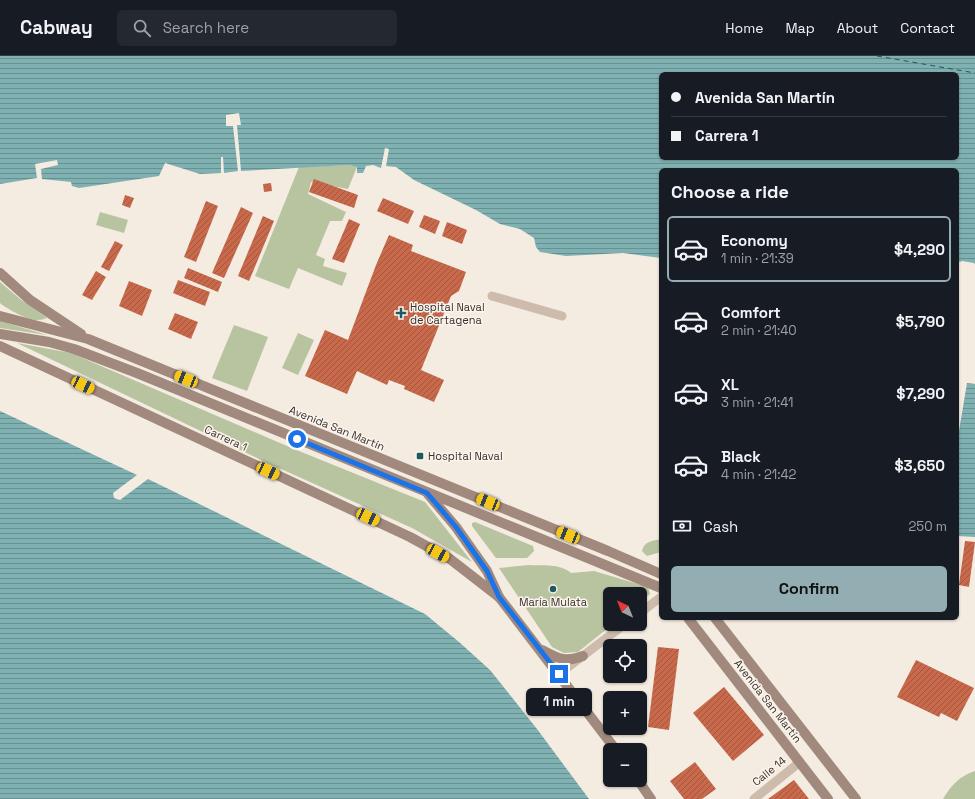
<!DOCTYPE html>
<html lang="en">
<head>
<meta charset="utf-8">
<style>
	:root { --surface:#171b24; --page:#242831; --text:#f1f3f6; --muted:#9ea1a6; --line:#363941; --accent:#92aeb2 }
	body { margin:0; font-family:"Space Grotesk",sans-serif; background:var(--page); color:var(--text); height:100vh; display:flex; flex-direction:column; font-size:15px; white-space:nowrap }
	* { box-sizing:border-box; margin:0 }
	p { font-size:13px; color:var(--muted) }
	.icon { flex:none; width:22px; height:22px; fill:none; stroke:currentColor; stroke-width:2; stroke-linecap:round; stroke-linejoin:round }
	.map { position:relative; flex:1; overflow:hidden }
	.sheet { position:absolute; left:659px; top:112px; width:300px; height:452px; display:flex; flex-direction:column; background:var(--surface); border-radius:6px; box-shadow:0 1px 3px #0004 }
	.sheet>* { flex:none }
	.banner { position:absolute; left:659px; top:16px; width:300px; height:88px; border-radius:6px; box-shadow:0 1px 3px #0004; display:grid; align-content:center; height:88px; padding:0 12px; background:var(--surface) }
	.needle { width:26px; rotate:317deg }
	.fabs { position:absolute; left:603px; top:531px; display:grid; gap:8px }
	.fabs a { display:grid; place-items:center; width:44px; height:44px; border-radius:6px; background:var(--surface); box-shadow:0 1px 3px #0004; font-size:20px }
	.end { position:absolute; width:18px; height:18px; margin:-9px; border:5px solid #1a73e8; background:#fff; box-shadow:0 0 0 2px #fff }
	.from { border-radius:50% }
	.bubble { position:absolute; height:28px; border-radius:6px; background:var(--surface); box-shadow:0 1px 3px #0004; font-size:13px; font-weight:700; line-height:28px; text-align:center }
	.car { position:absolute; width:12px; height:24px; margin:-12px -6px; border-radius:5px; box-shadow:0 0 3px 1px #0007; background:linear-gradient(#f5c518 24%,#345 0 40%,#f5c518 0 76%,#345 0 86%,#f5c518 0) }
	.banner b { display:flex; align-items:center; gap:14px; height:38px; font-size:15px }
	.banner b+b { border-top:1px solid var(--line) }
	.banner i { width:10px; height:10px; background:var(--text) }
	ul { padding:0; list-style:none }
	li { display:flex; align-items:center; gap:12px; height:66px; margin:0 8px 6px; padding:0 4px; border:2px solid transparent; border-radius:6px }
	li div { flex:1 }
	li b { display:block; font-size:15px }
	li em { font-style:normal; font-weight:700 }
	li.current { border-color:var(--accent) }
	li>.icon { width:36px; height:36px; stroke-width:1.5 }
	h2 { padding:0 12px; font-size:18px; line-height:48px }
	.pay { display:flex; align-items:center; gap:10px; height:44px; padding:0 12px; font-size:15px }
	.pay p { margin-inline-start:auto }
	.button { display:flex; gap:8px; margin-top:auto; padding:8px 12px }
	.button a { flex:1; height:46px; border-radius:6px; background:var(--accent); color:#111; font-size:16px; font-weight:700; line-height:46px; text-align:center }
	header { display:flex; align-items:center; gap:24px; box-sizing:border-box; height:56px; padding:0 20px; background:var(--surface); border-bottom:1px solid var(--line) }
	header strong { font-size:19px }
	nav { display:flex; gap:22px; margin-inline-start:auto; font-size:14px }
	.search { width:280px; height:36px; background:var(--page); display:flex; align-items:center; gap:10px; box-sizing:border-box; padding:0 14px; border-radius:6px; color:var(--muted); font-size:15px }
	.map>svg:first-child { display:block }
	.green { fill:#b8c4a0 }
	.water { fill:url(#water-rules); fill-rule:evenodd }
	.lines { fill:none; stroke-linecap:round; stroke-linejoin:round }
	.ferry { stroke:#1f5a5e; stroke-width:1; stroke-dasharray:5 4; stroke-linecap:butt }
	.building { fill:url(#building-hatch) }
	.street { stroke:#cdbbac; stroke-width:9 }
	.secondary { stroke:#a18a7d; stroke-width:10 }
	.route { stroke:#1a73e8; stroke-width:5 }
	.poi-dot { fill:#1f5a5e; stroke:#fbf5ee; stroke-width:1.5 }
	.labels { text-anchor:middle; stroke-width:3; stroke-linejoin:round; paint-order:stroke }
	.poi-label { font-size:11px; fill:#3b302b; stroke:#fbf5ee; text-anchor:start }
	.street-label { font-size:11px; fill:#3b302b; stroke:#fbf5ee }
</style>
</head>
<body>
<header>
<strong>Cabway</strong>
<div class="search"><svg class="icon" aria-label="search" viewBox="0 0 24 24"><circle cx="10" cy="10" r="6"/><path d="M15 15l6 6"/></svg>Search here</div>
<nav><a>Home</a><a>Map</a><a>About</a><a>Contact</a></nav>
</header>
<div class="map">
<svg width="975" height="743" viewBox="0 0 975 743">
	<defs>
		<pattern id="water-rules" width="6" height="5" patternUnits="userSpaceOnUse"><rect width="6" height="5" fill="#7fb0b2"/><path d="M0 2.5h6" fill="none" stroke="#699091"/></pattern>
		<pattern id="building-hatch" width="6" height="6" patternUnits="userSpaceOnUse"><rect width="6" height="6" fill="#c8694b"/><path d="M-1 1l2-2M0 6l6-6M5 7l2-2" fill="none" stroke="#a4573f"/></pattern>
	</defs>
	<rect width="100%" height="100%" fill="#f4ebe1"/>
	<!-- green -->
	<g class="green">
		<polygon points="349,109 357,111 348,133 311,126 308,138 346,156 342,165 330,165 316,199 325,203 323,210 347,217 342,230 298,212 289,233 255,220 299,111"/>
		<polygon points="100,156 128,164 124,177 96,169"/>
		<path d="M0 226 20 243 47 262C44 263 41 264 38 264 29 265 7 253 0 247Z"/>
		<polygon points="0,265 47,279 0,272"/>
		<polygon points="234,269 268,281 247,335 212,322"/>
		<polygon points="298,277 314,284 298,319 282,312"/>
		<polygon points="17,287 71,297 294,393 425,446 472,506 412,472 259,403"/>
		<polygon points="475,466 533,490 534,495 527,502 496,502 472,470 472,467"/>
		<path d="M661 483V496L647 500 642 495C644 485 653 485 661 483Z"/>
		<path d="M529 509C544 510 559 507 571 517L594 515 648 531 650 538 640 546V538H610V568H613L578 596 564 597 552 591 499 512Z"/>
		<path d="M975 715V743H943C951 729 960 720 975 715Z"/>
	</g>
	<!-- water -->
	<g class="water">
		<path d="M0 0H975V208L974 207 962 205 957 207V114H661V202L623 197 566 200 540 196 536 191 534 182 520 173 500 168 476 154 414 124 396 111 386 110 389 93 385 92 381 112 373 109 366 110 363 117H357V111L349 109 241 115 237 69H241L239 57 226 59V70H233L238 115 224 117 223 101H221V117L200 118 165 107 159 120 79 132 72 130 71 126 42 123 41 113 58 109 57 104 35 108 37 122 0 128ZM661 18H957V102H661Z"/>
		<polygon points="967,327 975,328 975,481 957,480 957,387"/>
		<polygon points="0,355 137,419 113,437 114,442 120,444 148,423 425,558 459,586 490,614 537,673 589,743 0,743"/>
	</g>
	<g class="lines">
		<!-- ferry -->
		<polyline class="ferry" points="877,0 975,17"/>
	</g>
	<!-- building -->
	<g class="building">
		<polygon points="314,123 358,139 354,152 309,136"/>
		<polygon points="271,127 272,135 264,136 263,128"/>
		<polygon points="125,139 134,142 130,152 122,149"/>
		<polygon points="383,142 414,155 408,168 377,155"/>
		<polygon points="206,145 218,150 196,206 184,201"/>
		<polygon points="241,151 253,157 224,222 212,217"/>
		<polygon points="424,159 440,165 435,178 419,171"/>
		<polygon points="263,160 274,165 249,225 238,220"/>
		<polygon points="349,163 360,168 344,207 332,203"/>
		<polygon points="447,166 467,174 462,188 442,180"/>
		<polygon points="389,179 413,189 411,195 466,216 459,235 451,240 421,314 444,324 434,346 404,333 405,330 389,324 387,329 357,315 347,338 305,320 325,274 348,284 376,209"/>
		<polygon points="115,185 123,189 109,215 101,211"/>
		<polygon points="188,212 222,226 218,236 184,222"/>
		<polygon points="96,215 106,221 92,244 82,239"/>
		<polygon points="178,224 210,236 205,250 173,237"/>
		<polygon points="129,225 152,234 142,260 119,250"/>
		<polygon points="175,257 198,266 191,283 168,273"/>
		<polygon points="965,485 975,486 969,531 959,529"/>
		<polygon points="658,591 679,593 669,674 648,671"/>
		<polygon points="916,604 974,632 957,665 941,657 939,661 897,641"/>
		<polygon points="724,631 764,679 733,705 693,657"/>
		<polygon points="695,706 716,733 702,743 684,743 670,725"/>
		<polygon points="794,724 809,743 768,743"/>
	</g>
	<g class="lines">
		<!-- street -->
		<g class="street">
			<polyline points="492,240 562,260"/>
			<polyline points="640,557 661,541"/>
			<polyline points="559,618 625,568"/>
			<polyline points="754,743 795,710 799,705"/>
		</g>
		<!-- secondary -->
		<g class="secondary">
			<polyline points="0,217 30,244 81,278"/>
			<polyline points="0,260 88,283 608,495 661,518"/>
			<polyline points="0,278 49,286 74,293 137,317 661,532"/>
			<polyline points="0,290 410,481 450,503 499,541"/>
			<polyline points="428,438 456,471 487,515 499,541 616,694"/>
			<polyline points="688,562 828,743"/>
			<polyline points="715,562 856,743"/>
			<path d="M542 594C558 602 564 607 583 600"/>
			<polyline points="638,724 651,743"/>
		</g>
	</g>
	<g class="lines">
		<!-- route -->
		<polyline class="route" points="297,383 427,437 456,471 487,515 499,541 559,618"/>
	</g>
	<!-- markers -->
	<g class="poi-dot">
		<path d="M399 251h4v4h4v4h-4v4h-4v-4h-4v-4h4z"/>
		<rect x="416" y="396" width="8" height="8" rx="2"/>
		<circle cx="553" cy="533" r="4"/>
	</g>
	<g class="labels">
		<!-- poi labels -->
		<g class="poi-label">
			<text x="410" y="255">Hospital Naval<tspan x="410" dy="13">de Cartagena</tspan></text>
			<text x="428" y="404">Hospital Naval</text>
			<text x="553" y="550" text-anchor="middle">María Mulata</text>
		</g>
		<!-- street labels -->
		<g class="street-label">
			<text transform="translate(337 372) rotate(22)" y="4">Avenida San Martín</text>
			<text transform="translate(226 382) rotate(25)" y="4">Carrera 1</text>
			<text transform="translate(768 645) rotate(52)" y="4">Avenida San Martín</text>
			<text transform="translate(769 715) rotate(-39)" y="4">Calle 14</text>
		</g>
	</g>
</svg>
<div class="fabs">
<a><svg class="needle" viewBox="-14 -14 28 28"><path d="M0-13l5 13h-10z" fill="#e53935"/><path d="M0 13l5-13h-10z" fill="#9ea1a6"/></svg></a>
<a><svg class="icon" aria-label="locate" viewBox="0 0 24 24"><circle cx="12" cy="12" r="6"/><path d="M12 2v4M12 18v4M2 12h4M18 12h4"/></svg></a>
<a>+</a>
<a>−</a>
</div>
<i class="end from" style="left:297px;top:383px"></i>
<i class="end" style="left:559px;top:618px"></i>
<div class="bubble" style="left:526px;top:632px;width:66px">1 min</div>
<i class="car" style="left:186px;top:323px;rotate:292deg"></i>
<i class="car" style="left:83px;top:329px;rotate:115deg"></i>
<i class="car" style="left:268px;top:415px;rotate:115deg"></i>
<i class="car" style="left:488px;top:446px;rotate:292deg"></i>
<i class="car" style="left:368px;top:461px;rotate:115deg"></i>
<i class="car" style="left:568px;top:479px;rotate:292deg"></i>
<i class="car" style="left:438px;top:497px;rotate:119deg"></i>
<div class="banner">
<b><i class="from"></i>Avenida San Martín</b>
<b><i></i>Carrera 1</b>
</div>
<section class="sheet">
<h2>Choose a ride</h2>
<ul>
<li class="current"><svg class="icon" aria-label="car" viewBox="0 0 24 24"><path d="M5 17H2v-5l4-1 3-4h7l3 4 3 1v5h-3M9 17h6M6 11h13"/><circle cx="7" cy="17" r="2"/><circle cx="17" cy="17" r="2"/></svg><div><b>Economy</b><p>1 min · 21:39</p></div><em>$4,290</em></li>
<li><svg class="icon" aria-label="car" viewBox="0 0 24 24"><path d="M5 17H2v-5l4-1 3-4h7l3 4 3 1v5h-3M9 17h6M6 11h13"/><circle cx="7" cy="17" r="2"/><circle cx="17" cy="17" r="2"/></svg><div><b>Comfort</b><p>2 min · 21:40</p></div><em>$5,790</em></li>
<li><svg class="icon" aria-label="car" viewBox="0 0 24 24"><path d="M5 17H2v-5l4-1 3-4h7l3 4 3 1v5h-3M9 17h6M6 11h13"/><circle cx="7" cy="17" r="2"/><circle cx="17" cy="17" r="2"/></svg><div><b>XL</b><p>3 min · 21:41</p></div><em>$7,290</em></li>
<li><svg class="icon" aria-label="car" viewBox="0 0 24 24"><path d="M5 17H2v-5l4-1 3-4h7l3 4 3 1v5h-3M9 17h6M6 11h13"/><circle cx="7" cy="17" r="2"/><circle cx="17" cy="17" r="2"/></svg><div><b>Black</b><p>4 min · 21:42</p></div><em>$3,650</em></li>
</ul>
<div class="pay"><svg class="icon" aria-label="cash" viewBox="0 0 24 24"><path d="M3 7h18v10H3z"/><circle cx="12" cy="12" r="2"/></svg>Cash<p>250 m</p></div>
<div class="button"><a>Confirm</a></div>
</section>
</div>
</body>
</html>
